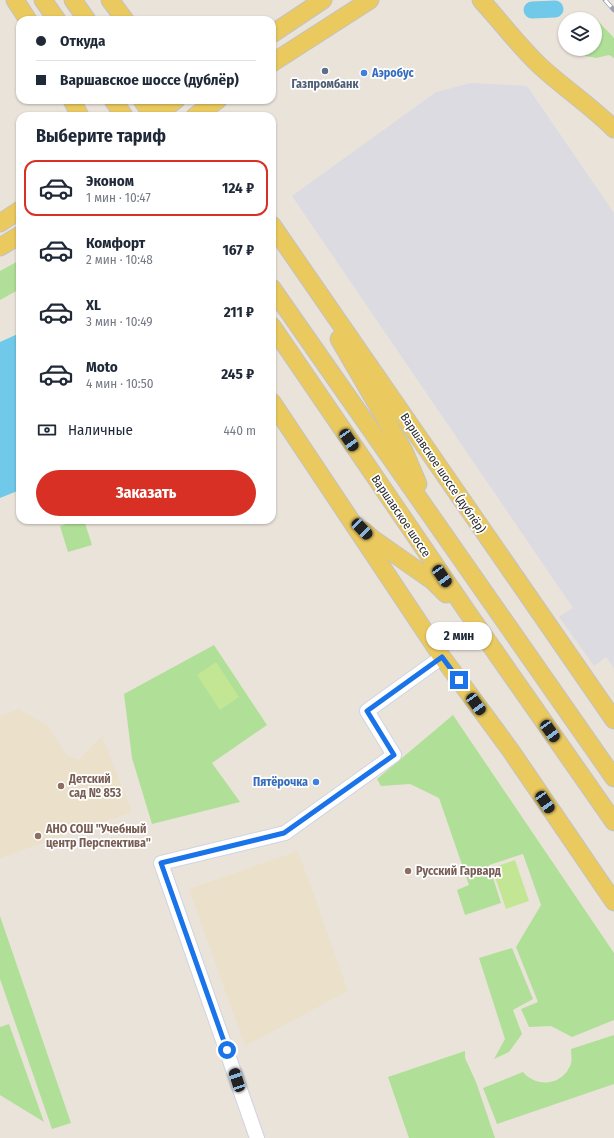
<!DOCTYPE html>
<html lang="ru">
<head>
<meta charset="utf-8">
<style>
	:root { --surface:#fff; --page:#f2f2f3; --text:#1f2937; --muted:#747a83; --line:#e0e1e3; --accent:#d93025 }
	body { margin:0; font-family:"Fira Sans Condensed",sans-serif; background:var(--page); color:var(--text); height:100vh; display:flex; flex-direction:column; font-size:15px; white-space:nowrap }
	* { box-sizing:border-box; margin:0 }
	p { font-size:13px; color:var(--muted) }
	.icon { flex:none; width:22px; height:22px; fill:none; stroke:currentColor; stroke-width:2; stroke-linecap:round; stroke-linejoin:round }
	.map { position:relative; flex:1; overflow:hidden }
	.side { position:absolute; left:16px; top:112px; width:260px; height:412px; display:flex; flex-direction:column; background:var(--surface); border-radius:12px; box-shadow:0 1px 3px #0004 }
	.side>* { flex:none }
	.banner { position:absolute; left:16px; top:16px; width:260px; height:88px; border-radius:12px; box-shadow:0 1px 3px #0004; display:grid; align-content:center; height:88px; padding:0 20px; background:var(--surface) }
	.buttons { position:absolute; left:558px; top:12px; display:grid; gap:8px }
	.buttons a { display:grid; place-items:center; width:44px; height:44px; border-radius:50%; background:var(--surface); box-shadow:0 1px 3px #0004; font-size:20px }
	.end { position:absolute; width:18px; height:18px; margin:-9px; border:5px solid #1a73e8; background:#fff; box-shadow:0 0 0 2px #fff }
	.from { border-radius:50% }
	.bubble { position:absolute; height:28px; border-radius:14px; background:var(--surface); box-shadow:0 1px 3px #0004; font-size:13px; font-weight:700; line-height:28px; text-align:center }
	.car { position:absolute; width:12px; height:24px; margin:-12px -6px; border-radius:5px; box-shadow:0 0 3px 1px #0007; background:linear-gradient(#222 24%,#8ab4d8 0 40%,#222 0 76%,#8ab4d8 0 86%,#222 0) }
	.banner b { display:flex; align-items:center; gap:14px; height:38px; font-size:15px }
	.banner b+b { border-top:1px solid var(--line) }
	.banner i { width:10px; height:10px; background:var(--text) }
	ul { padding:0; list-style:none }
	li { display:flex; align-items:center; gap:12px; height:56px; margin:0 8px 6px; padding:0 12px; border:2px solid transparent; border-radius:12px }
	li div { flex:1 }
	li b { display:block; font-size:15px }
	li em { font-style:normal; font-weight:700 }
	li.on { border-color:var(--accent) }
	li>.icon { width:36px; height:36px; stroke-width:1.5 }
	h2 { padding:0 20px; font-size:18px; line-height:48px }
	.pay { display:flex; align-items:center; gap:10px; height:44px; padding:0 20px; font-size:15px }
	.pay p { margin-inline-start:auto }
	.primary-button { display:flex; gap:8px; margin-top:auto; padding:8px 20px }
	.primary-button a { flex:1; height:46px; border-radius:24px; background:var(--accent); color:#fff; font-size:16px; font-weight:700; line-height:46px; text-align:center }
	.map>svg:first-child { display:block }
	.industrial { fill:#dddbe2 }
	.education { fill:#ebe0ca }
	.green { fill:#b0df98 }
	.pitch { fill:#c3e694 }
	.water { fill:#71c9e9 }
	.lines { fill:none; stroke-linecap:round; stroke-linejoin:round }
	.river { stroke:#71c9e9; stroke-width:17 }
	.minor-casing { stroke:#d0d3e1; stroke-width:16 }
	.major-casing { stroke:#c3c3c3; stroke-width:19 }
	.minor { stroke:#fff; stroke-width:14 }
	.major { stroke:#eac95f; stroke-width:17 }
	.rail-casing { stroke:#9da0b2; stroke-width:4.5 }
	.rail { stroke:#fff; stroke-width:3; stroke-dasharray:9; stroke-linecap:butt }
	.route { stroke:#1a73e8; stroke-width:5 }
	.service-dot { fill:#5c6f8a; stroke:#fff; stroke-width:1.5 }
	.shop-dot { fill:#3f7fe0; stroke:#fff; stroke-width:1.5 }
	.education-dot { fill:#8d6e63; stroke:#fff; stroke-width:1.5 }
	.labels { text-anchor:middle; stroke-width:3.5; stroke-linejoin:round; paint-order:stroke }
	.shop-label { font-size:12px; font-weight:bold; fill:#366cbe; stroke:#fff; text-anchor:start }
	.service-label { font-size:12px; font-weight:bold; fill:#4e5e75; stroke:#fff }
	.street-label { font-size:12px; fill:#282828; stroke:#fff }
	.education-label { font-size:12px; font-weight:bold; fill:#785e54; stroke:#fff; text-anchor:start }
</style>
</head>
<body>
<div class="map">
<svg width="614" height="1138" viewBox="0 0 614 1138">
	<rect width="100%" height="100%" fill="#eae3da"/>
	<!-- industrial -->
	<polygon class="industrial" points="471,83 527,86 614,213 614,668 606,657 594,666 559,617 573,608 292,196 436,92"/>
	<!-- education -->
	<g class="education">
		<polygon points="19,709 48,726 66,755 79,760 102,736 132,812 0,858 0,716"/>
		<polygon points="298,851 348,991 245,1046 189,889"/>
	</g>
	<!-- green -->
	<g class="green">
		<polygon points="595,20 597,20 614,38 614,58 609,55 596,58 581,55 578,49 595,49"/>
		<polygon points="20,260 20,289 0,300 0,271"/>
		<polygon points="78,520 84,520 92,545 68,552 60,526"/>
		<polygon points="214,645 267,725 212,763 240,802 152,824 132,758 124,694"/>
		<polygon points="453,715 614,953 614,1020 572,1037 551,1026 529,1027 521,1009 538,1002 516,947 541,905 523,854 489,865 501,903 465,915 457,890 469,885 439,798 410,784 381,786 377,779"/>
		<polygon points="0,916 71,1123 52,1129 0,979"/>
		<polygon points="512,948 533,999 513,1010 522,1034 509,1052 494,1059 505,1039 479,958"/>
		<polygon points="9,1024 44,1122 0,1095 0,1027"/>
		<path d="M614 1035V1084L497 1124 483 1088 523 1072C535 1087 560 1086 569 1068 573 1062 571 1055 571 1049Z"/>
		<polygon points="465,1051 465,1058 476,1082 495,1138 409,1138 388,1077"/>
	</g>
	<!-- pitch -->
	<g class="pitch">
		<polygon points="216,662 239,697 220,710 197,675"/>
		<polygon points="515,860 529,901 506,909 492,868"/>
	</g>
	<!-- water -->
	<polygon class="water" points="20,333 20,490 0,498 0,342"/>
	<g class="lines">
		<!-- river -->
		<polyline class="river" points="532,10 555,9"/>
		<defs>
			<polyline id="minor" points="257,1138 161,863 285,833 394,755 367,711 442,657"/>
			<g id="major">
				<polyline points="15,0 28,20"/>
				<polyline points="43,0 57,20"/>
				<polyline points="73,0 87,20"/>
				<polyline points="110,0 125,20"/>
				<path d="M481 0C501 22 518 45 540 66 564 88 591 106 614 129"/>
				<polyline points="272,34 323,0"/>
				<polyline points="272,63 370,0"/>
				<polyline points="72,100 80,116"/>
				<polyline points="113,100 124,116"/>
				<polyline points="142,100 153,116"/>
				<polyline points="154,116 176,100"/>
				<polyline points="195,116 218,100"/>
				<polyline points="0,223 20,210"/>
				<polyline points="272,225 614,720"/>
				<polyline points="0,247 20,235"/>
				<polyline points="272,288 614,778"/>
				<polyline points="272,326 468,613 614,822"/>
				<polyline points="339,339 404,451 418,484"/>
				<polyline points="272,402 442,657 511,751 614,902"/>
				<polyline points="364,531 373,539 433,581 446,594"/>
			</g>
		</defs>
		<!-- minor casing -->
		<use href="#minor" class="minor-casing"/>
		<!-- major casing -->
		<use href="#major" class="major-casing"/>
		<!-- minor -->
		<use href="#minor" class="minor"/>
		<!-- major -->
		<use href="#major" class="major"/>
		<defs>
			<polyline id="rail" points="605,0 614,10"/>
		</defs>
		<!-- rail casing -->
		<use href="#rail" class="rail-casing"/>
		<!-- rail -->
		<use href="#rail" class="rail"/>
	</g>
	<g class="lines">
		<!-- route -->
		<polyline class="route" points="227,1050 161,863 284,833 394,755 367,711 442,657 459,680"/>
	</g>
	<!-- markers -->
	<circle class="service-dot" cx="325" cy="71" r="4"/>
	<g class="shop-dot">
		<circle cx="364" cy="73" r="4"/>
		<circle cx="316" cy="782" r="4"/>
	</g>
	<g class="education-dot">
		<circle cx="61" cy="786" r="4"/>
		<circle cx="38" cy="836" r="4"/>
		<circle cx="408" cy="871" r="4"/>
	</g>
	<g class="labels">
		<!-- shop labels -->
		<g class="shop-label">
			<text x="372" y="77">Аэробус</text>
			<text x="308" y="786" text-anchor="end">Пятёрочка</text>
		</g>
		<!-- service labels -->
		<g class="service-label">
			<text x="325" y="88">Газпромбанк</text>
		</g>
		<!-- street labels -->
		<g class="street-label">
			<text transform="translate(443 473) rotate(56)" y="4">Варшавское шоссе (дублёр)</text>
			<text transform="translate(401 516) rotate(56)" y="4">Варшавское шоссе</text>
		</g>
		<!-- education labels -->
		<g class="education-label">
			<text x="69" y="783">Детский<tspan x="69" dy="14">сад № 853</tspan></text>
			<text x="46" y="833">АНО СОШ "Учебный<tspan x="46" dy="14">центр Перспектива"</tspan></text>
			<text x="416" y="875">Русский Гарвард</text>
		</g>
	</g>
</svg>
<div class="buttons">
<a><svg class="icon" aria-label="layers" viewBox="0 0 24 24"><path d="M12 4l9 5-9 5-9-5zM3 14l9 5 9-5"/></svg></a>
</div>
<i class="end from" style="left:227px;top:1050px"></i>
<i class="end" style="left:459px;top:680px"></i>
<div class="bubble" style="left:426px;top:622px;width:66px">2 мин</div>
<i class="car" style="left:349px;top:440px;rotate:146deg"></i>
<i class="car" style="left:362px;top:529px;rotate:136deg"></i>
<i class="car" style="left:442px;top:576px;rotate:145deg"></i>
<i class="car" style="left:476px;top:704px;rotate:144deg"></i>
<i class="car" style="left:550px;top:731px;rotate:145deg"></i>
<i class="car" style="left:545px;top:802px;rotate:146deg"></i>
<i class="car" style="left:237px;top:1080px;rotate:342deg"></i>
<div class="banner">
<b><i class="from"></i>Откуда</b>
<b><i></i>Варшавское шоссе (дублёр)</b>
</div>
<section class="side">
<h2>Выберите тариф</h2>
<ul>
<li class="on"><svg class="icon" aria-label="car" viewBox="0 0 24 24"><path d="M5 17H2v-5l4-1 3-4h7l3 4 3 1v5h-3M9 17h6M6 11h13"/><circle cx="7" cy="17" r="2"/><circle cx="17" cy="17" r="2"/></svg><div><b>Эконом</b><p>1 мин · 10:47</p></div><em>124 ₽</em></li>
<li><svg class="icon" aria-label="car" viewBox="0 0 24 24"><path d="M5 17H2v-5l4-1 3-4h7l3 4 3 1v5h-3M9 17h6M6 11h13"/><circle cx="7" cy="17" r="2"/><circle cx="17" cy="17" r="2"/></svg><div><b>Комфорт</b><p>2 мин · 10:48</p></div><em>167 ₽</em></li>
<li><svg class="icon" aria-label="car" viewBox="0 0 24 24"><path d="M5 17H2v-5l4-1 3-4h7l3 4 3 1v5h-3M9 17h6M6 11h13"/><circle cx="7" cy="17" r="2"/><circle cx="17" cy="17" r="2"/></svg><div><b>XL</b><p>3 мин · 10:49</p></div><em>211 ₽</em></li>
<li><svg class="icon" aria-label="car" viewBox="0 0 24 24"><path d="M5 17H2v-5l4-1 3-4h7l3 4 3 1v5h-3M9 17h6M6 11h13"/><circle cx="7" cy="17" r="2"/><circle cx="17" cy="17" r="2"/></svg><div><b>Moto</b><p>4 мин · 10:50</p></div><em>245 ₽</em></li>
</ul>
<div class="pay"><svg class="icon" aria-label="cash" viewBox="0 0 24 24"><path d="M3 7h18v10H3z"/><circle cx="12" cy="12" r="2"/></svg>Наличные<p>440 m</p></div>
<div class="primary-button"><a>Заказать</a></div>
</section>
</div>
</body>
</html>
